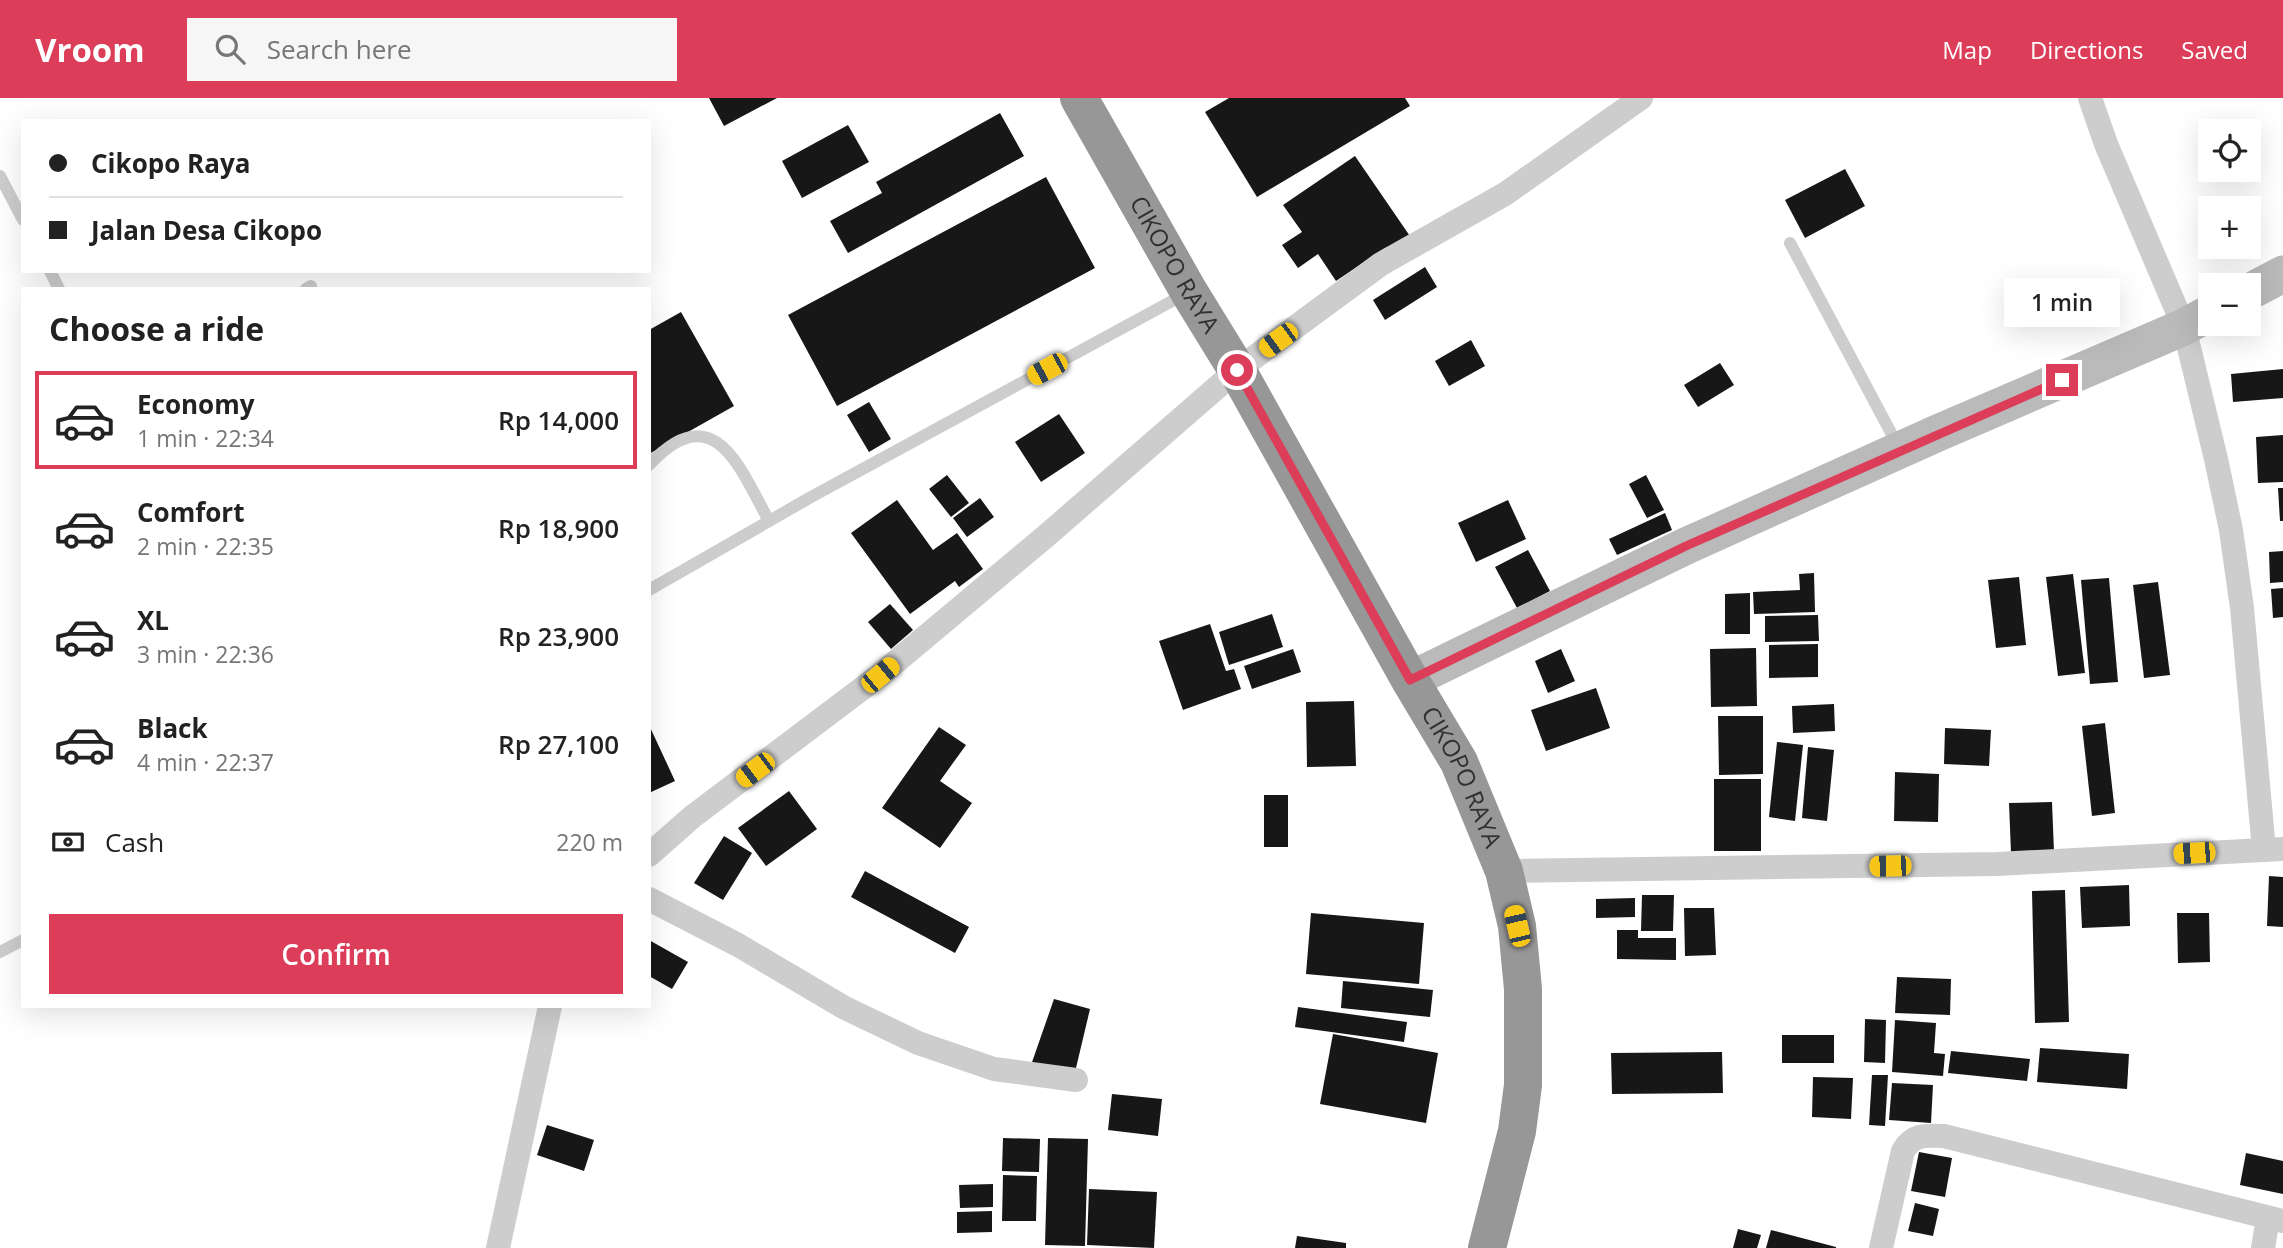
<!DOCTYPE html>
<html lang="en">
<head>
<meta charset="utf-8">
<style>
	:root { --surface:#fff; --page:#f6f6f6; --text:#222; --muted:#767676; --line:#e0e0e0; --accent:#dc3d59 }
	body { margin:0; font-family:"Open Sans",sans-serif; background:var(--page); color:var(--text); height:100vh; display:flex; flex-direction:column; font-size:26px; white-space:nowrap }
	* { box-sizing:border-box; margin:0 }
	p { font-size:23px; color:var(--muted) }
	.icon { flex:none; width:38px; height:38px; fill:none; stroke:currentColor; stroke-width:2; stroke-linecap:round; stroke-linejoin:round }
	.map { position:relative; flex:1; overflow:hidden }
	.details { position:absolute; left:21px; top:189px; width:630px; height:721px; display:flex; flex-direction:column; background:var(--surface); border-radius:0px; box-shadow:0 7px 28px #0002 }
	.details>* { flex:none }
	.guide { position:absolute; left:21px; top:21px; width:630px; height:154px; border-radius:0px; box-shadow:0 7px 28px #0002; display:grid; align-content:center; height:154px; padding:0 28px; background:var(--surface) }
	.buttons { position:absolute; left:2198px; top:21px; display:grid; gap:14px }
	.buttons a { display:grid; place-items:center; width:63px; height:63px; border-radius:0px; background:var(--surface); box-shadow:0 7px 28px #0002; font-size:35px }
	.end { position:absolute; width:32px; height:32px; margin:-16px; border:9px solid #dc3d59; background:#fff; box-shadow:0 0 0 4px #fff }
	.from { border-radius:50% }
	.bubble { position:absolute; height:49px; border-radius:0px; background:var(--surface); box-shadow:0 7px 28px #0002; font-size:23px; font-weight:600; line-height:49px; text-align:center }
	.car { position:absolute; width:21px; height:42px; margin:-21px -10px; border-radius:9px; box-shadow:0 0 5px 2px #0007; background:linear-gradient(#f5c518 24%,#345 0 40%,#f5c518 0 76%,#345 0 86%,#f5c518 0) }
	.guide b { display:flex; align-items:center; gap:24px; height:66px; font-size:26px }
	.guide b+b { border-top:2px solid var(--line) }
	.guide i { width:18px; height:18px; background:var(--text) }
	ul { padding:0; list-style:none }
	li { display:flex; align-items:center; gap:21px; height:98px; margin:0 14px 10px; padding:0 14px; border:4px solid transparent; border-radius:0px }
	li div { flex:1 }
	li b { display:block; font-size:26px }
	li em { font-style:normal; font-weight:600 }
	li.on { border-color:var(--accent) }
	li>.icon { width:63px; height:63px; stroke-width:1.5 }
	h2 { padding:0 28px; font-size:32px; line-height:84px }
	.pay { display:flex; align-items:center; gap:18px; height:77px; padding:0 28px; font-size:26px }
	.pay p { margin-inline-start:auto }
	.primary-button { display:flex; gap:14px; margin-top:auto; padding:14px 28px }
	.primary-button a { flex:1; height:80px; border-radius:0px; background:var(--accent); color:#fff; font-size:28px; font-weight:600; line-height:80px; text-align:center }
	header { display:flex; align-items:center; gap:42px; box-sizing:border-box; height:98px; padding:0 35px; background:var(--accent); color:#fff }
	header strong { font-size:33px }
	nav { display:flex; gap:38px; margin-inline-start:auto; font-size:24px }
	.search { width:490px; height:63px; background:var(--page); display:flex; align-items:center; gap:18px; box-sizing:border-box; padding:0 24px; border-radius:0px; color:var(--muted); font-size:26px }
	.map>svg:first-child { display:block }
	.building { fill:#171717 }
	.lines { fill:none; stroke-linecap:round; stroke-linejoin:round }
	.lane { stroke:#cdcdcd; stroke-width:12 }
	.street { stroke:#cdcdcd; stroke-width:24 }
	.secondary { stroke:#bababa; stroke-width:37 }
	.highway { stroke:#979797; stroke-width:38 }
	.route { stroke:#dc3d59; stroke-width:9 }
	.labels { text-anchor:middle; stroke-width:7; stroke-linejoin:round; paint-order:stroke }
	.street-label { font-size:24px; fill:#303030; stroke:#fff }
</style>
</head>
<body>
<header>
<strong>Vroom</strong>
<div class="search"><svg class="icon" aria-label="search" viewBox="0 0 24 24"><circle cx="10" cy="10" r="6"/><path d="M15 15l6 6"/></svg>Search here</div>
<nav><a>Map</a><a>Directions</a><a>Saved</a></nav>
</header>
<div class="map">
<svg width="2283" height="1150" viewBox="0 0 2283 1150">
	<rect width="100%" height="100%" fill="#fff"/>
	<!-- building -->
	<g class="building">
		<polygon points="709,0 777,0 724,28"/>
		<polygon points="1229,0 1405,0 1410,8 1257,99 1205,14"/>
		<polygon points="1000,15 1024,58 848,155 830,123 882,95 876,84"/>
		<polygon points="848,27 869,64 802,100 782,63"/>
		<polygon points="1355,58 1414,144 1385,150 1336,183 1318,156 1298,170 1282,147 1302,134 1283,107"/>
		<polygon points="1845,71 1865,108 1805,140 1785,102"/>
		<polygon points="1046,79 1095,170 837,308 788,217"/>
		<polygon points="1425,169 1437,189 1385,222 1373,202"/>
		<polygon points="681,214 734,308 649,356 649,232"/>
		<polygon points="1471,242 1485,268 1449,288 1435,263"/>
		<polygon points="1720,265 1734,287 1698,309 1684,287"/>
		<polygon points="2283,271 2283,300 2233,304 2231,276"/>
		<polygon points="869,304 891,341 869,354 847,317"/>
		<polygon points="1059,316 1085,355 1041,384 1015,344"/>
		<polygon points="2283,337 2283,384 2258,385 2256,339"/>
		<polygon points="947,377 969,405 951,419 929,391"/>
		<polygon points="1646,377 1664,412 1647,420 1629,386"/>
		<polygon points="2278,390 2283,390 2283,423 2280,423"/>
		<polygon points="980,400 994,419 967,439 953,420"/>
		<polygon points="897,402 933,452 957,435 983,471 959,489 955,483 910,516 851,435"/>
		<polygon points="1508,402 1526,441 1476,464 1458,425"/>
		<polygon points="1665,415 1672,432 1617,457 1609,441"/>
		<polygon points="1528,452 1550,493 1517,510 1495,469"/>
		<polygon points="2283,453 2283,484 2270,485 2269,454"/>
		<polygon points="1814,475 1815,514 1754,516 1753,494 1800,492 1799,476"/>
		<polygon points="2073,476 2085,575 2058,578 2046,479"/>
		<polygon points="2019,479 2026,547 1996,550 1988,482"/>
		<polygon points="2109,480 2118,584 2090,586 2081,482"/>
		<polygon points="2158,484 2170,577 2144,580 2133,487"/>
		<polygon points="2283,490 2283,519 2273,520 2271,491"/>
		<polygon points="1750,495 1750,536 1725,536 1725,496"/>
		<polygon points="890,506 913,532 891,551 868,524"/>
		<polygon points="1272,516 1283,549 1229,567 1219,534"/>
		<polygon points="1818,517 1819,543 1765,544 1765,518"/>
		<polygon points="1210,526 1226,573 1234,571 1241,591 1183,612 1159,543"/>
		<polygon points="1818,546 1818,579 1769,580 1769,547"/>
		<polygon points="1756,550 1757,608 1711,609 1710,551"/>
		<polygon points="1293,551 1301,574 1252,591 1244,568"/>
		<polygon points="1561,551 1575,583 1548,595 1535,563"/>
		<polygon points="1596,590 1610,630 1546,653 1531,612"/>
		<polygon points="1354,603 1356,668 1307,669 1306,604"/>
		<polygon points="1834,606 1835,633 1793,635 1792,608"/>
		<polygon points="1718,618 1763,618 1763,676 1719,677"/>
		<polygon points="2105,625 2115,715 2092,718 2082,628"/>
		<polygon points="649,627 675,683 649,695"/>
		<polygon points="939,629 966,647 940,683 972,705 940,750 882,710"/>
		<polygon points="1945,630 1991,632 1989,668 1944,666"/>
		<polygon points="1777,644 1803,647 1795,723 1769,719"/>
		<polygon points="1808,649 1834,652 1827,723 1802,720"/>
		<polygon points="1895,674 1939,676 1938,724 1894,723"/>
		<rect x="1714" y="681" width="47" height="72"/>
		<polygon points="789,693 817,731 766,768 738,730"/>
		<rect x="1264" y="697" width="24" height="52"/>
		<polygon points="2052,704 2054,754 2011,755 2009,705"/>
		<polygon points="724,738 752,755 723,802 694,785"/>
		<polygon points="865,773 969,829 955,855 851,799"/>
		<polygon points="2269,778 2283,779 2283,829 2267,828"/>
		<polygon points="2129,787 2130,828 2082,830 2080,789"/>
		<polygon points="2065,792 2069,924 2035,925 2032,793"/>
		<polygon points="1642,797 1674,797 1673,833 1641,833"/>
		<polygon points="1635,800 1635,819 1596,820 1596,801"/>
		<polygon points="1684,810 1714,810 1716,857 1685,858"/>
		<polygon points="1311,815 1424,825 1419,886 1306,876"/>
		<polygon points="2177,815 2209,815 2210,864 2178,865"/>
		<polygon points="1617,832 1638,832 1638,840 1676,840 1676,862 1617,861"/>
		<polygon points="649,842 688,864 672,891 649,878"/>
		<polygon points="1897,879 1951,881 1950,917 1895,915"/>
		<polygon points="1343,883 1433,892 1430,919 1341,910"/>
		<polygon points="1054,901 1090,911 1076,970 1030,970"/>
		<polygon points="1298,909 1407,924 1404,944 1295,929"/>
		<polygon points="1865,921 1886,922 1885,965 1864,964"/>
		<polygon points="1895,922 1936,925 1934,955 1945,956 1943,978 1892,974"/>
		<polygon points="1333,936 1438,955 1426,1025 1320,1006"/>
		<rect x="1782" y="937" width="52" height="28"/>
		<polygon points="2040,950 2129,956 2127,991 2037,984"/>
		<polygon points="1951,953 2030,961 2027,983 1948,975"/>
		<polygon points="1722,954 1723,995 1612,996 1611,955"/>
		<polygon points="1872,977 1888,977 1885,1028 1869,1027"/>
		<polygon points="1813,979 1853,980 1851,1021 1812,1019"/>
		<polygon points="1892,985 1933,987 1931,1025 1889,1022"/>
		<polygon points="1112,996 1162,1001 1158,1038 1108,1032"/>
		<polygon points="547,1027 594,1042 584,1073 537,1057"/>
		<polygon points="1003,1040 1040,1041 1039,1074 1002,1073"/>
		<polygon points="1048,1040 1088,1041 1085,1148 1045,1147"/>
		<polygon points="1919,1054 1952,1060 1945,1099 1911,1093"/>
		<polygon points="2246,1055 2283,1063 2283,1096 2240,1087"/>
		<polygon points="1003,1077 1037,1078 1036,1123 1002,1123"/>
		<polygon points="993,1086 993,1109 960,1110 959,1087"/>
		<polygon points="1089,1091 1157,1094 1154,1150 1087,1147"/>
		<polygon points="1915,1105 1939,1111 1933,1138 1908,1133"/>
		<polygon points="992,1113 992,1134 957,1135 957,1114"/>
		<polygon points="1738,1131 1761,1137 1757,1150 1733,1150"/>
		<polygon points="1771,1132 1836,1149 1836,1150 1766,1150"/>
		<polygon points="1297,1138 1346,1145 1346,1150 1295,1150"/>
	</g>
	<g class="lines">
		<!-- lane -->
		<g class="lane">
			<polyline points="0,78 23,122"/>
			<polyline points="1790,145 1898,348"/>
			<polyline points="50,173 59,191"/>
			<polyline points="306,191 311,188"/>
			<path d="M649 367C714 297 740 370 769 423"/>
			<polyline points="649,492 811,399 1185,196"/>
			<polyline points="0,854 23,842"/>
		</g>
		<!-- street -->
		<g class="street">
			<polyline points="2090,0 2106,46 2184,229 2216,361 2231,432 2242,510 2264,752"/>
			<polyline points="649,757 692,719 880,577 1046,438 1237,272 1381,166 1505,96 1641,0"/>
			<polyline points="1504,773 1997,766 2283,751"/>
			<polyline points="649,801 738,847 845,910 918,945 994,971 1076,982"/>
			<polyline points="498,1150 550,908"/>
			<path d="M1881 1150 1903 1053C1913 1036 1925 1037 1944 1038L2283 1123"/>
			<polyline points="2263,1150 2268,1120"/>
		</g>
		<!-- secondary -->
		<g class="secondary">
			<polyline points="2249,194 2283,176"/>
			<polyline points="1410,582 1686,448 1940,334 2184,229 2210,215"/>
		</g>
		<!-- highway -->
		<path class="highway" id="s1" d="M1079 0 1189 194 1237 272 1410 582 1459 664 1504 773 1517 828 1523 891V987L1517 1033 1487 1150"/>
	</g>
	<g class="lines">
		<!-- route -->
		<polyline class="route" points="1237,272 1410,582 1686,448 2062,282"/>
	</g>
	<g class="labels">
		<!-- street labels -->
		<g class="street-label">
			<text dy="8" stroke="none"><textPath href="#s1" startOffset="192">CIKOPO RAYA</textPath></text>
			<text dy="8" stroke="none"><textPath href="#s1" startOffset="780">CIKOPO RAYA</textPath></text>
		</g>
	</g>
</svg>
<div class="buttons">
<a><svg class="icon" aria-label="locate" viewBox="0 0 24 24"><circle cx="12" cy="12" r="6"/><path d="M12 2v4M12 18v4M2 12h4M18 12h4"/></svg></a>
<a>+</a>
<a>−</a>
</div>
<i class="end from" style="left:1237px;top:272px"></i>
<i class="end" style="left:2062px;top:282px"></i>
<div class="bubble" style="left:2004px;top:180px;width:116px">1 min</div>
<i class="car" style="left:1278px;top:242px;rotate:234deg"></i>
<i class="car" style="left:1047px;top:271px;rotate:242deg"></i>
<i class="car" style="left:880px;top:577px;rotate:50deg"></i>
<i class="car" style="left:755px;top:672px;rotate:233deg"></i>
<i class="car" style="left:2194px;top:755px;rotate:267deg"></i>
<i class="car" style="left:1890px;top:768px;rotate:269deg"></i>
<i class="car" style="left:1517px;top:828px;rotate:347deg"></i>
<div class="guide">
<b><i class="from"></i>Cikopo Raya</b>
<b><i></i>Jalan Desa Cikopo</b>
</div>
<section class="details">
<h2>Choose a ride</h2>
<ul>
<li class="on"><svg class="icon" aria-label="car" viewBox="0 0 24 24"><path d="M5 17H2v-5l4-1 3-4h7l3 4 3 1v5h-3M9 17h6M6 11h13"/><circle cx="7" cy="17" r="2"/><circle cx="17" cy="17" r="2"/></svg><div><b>Economy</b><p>1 min · 22:34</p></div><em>Rp 14,000</em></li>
<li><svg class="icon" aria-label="car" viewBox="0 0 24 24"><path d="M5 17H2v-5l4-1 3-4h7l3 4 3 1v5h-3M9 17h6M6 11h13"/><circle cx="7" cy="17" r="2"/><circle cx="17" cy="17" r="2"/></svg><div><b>Comfort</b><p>2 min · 22:35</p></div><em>Rp 18,900</em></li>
<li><svg class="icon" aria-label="car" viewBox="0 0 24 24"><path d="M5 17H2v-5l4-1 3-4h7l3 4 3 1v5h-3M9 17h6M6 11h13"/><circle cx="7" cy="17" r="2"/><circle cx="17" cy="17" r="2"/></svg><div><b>XL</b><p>3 min · 22:36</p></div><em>Rp 23,900</em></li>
<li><svg class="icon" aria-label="car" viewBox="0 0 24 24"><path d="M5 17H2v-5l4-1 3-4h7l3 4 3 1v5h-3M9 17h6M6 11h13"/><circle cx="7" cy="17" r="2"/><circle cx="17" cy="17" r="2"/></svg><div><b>Black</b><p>4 min · 22:37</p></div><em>Rp 27,100</em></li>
</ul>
<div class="pay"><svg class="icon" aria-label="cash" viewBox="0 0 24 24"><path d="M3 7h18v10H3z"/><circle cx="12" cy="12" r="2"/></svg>Cash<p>220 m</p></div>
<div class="primary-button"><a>Confirm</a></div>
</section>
</div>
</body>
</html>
